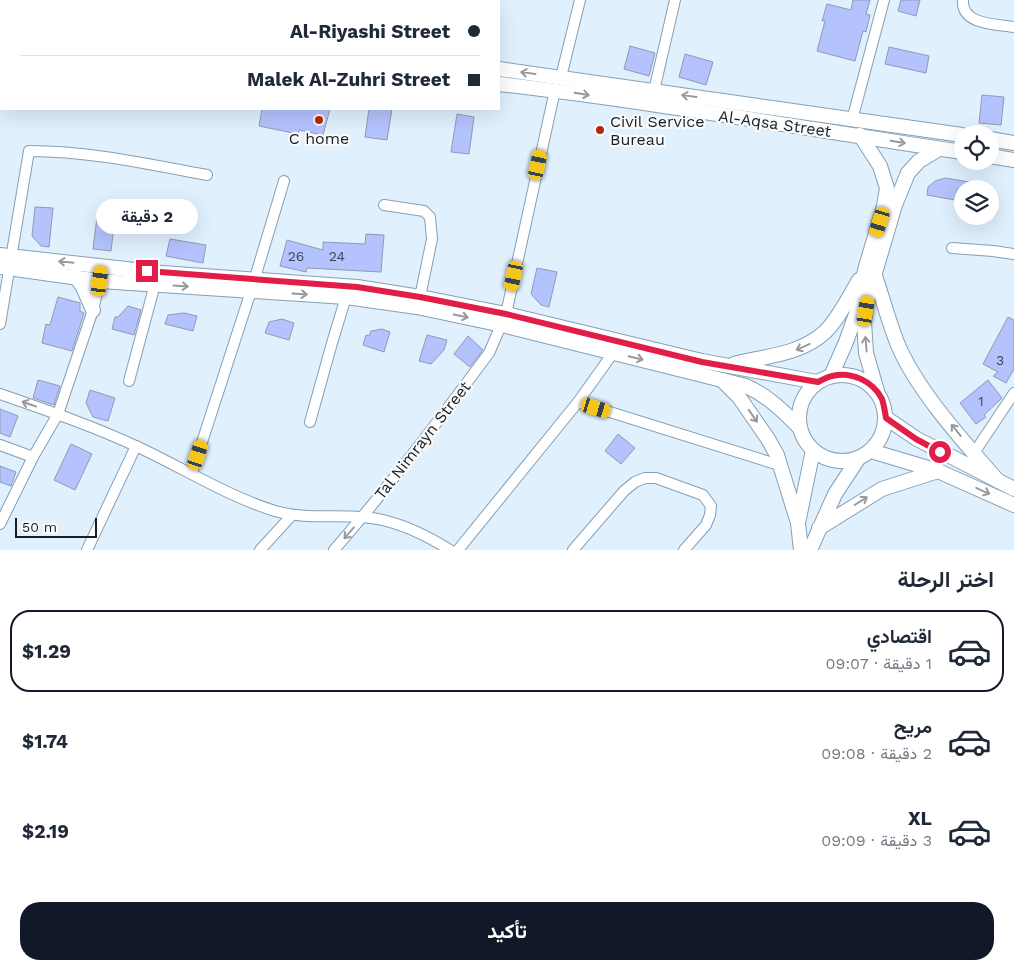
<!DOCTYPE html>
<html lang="ar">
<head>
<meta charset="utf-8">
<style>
	:root { --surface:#fff; --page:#f6f6f7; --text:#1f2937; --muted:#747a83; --line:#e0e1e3; --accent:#111827 }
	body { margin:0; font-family:"Work Sans",Vazirmatn,sans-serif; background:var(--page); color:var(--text); direction:rtl; height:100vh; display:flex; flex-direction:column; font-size:19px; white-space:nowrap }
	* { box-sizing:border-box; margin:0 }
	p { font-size:16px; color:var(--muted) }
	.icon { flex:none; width:28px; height:28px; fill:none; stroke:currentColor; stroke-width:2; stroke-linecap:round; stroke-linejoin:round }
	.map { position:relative; height:550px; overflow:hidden; direction:ltr }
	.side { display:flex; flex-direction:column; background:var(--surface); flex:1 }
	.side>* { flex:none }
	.guide { position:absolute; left:0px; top:0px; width:500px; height:110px; box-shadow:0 5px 20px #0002; direction:rtl; display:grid; align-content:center; height:110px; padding:0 20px; background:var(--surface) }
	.controls { position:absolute; left:954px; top:125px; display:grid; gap:10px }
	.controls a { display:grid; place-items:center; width:45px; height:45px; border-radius:50%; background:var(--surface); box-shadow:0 5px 20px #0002; font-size:25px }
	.scale { position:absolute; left:15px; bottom:12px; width:82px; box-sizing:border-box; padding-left:5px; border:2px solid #151f27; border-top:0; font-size:14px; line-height:18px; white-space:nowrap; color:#151f27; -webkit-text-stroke:4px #fafafa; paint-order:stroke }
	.end { position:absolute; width:22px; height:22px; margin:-11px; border:6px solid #e11d48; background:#fff; box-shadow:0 0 0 2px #fff }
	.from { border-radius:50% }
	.bubble { position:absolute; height:35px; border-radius:18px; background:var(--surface); box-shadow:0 5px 20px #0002; font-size:16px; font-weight:700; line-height:35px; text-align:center; direction:rtl }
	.car { position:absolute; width:15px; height:30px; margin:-15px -8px; border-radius:6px; box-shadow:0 0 4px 1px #0007; background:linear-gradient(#f5c518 24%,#345 0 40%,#f5c518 0 76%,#345 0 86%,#f5c518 0) }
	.guide b { display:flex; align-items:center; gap:18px; height:48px; font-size:19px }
	.guide b+b { border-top:1px solid var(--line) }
	.guide i { width:12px; height:12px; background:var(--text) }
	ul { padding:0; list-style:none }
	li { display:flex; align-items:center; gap:15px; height:82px; margin:0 10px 8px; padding:0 10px; border:2px solid transparent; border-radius:20px }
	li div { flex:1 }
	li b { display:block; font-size:19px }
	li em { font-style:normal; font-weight:700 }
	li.current { border-color:var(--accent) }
	li>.icon { width:45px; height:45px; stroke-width:1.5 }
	h2 { padding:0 20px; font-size:22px; line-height:60px }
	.action { display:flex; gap:10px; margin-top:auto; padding:10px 20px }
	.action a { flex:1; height:58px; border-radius:20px; background:var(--accent); color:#fff; font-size:20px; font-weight:700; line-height:58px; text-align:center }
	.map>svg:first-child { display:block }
	.building { fill:#b4c2fd; stroke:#9299b5 }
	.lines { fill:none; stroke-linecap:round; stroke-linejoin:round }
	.street-casing { stroke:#869fb4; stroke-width:12 }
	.secondary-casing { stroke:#869fb4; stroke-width:16 }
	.street { stroke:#fff; stroke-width:10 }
	.secondary { stroke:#fff; stroke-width:14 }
	.oneway { stroke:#969a9e }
	.route { stroke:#e11d48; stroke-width:6 }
	.poi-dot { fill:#b42909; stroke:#fafafa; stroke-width:2 }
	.labels { text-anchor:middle; stroke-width:4.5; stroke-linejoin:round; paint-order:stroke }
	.number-label { font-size:14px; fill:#3d485c }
	.poi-label { font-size:16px; fill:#151f27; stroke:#fafafa; text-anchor:start }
	.street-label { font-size:16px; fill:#151f27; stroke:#fafafa }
</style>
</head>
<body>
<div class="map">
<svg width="1014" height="550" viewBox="0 0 1014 550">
	<rect width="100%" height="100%" fill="#e0f0fd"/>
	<!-- building -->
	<g class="building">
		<polygon points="853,0 870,0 866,14 870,15 866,32 863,31 855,61 817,51 825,21 822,21 827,4 851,10"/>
		<polygon points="901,0 920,0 916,16 898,11"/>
		<polygon points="630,46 655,53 649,76 624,69"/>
		<polygon points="889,47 929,56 926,73 885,64"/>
		<polygon points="685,54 713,62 706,85 679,77"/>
		<polygon points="982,95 1004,97 1001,125 979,123"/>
		<polygon points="262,109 330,109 323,135 299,130 298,134 259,126"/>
		<polygon points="369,109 392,109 387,140 365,137"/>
		<polygon points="457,114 474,117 469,154 451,152"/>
		<polygon points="945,178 982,184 981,189 957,189 955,200 927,195 928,187 935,181"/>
		<polygon points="35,207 53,208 49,247 41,246 32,236"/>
		<polygon points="97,217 115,218 111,251 93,249"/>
		<polygon points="366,234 384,235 381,272 307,268 306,272 280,266 287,240 323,250 323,242 365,244"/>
		<polygon points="170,239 206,245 203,263 166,256"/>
		<polygon points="537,268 557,272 549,307 541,305 531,294"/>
		<polygon points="58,297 80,303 80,311 84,313 72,351 42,343 46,324 50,325"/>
		<polygon points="128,306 141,310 134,335 112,329 115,317 118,317"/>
		<polygon points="184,313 197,316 193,331 165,324 168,315"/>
		<polygon points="1008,317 1014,320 1014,369 1006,383 993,376 998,372 983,364"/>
		<polygon points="282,319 294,323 289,340 265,333 269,322"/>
		<polygon points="382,329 390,332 384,352 363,345 366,335 369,336 371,331"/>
		<polygon points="427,335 447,340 444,350 431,364 419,361"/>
		<polygon points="468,336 483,350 470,367 454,354"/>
		<polygon points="38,380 60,386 54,405 33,398"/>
		<polygon points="988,380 1002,398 984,415 986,417 976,424 960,403"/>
		<polygon points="90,390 115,398 108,421 93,417 86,403"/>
		<polygon points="0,409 18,416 10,437 0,433"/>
		<polygon points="618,434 635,448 621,464 605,451"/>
		<polygon points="71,444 92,454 75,490 54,480"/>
		<polygon points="0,466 16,472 11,486 0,482"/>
	</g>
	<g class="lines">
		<defs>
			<g id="street">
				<path d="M963 0C961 25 996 24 1014 27"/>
				<polyline points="561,77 580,0"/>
				<polyline points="654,91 675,0"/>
				<polyline points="852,120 884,0"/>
				<polyline points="384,205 424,211 430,217 432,239 420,297"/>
				<polyline points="952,248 993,251 1014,254"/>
				<path d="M0 324 29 151C89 151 148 164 207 175"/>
				<polyline points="129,381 155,284"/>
				<path d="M0 394C46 410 93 426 138 447 183 468 227 496 275 511 303 519 333 515 362 517 394 519 423 533 450 550"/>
				<polyline points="578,402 779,465"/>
				<polyline points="310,422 332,343 346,297"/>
				<polyline points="0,445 33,457"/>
				<polyline points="974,453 1014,393"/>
				<polyline points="192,473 251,291 284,181"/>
				<polyline points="0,524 33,457 58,414 93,310 101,276"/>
				<polyline points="87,550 136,446"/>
				<polyline points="260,550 292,515"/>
				<path d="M334 550C389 487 439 420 489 353L506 314 555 90"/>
				<polyline points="458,550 578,402 613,353"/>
				<polyline points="573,550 624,491 635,482 645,478 656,478 703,495 711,506 710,515 706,525 684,550"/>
			</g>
			<g id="secondary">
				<polyline points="387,0 389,1"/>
				<polyline points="410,0 410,1"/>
				<polyline points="0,4 1,4"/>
				<polyline points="0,26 1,26"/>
				<polyline points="499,69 962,135"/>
				<path d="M499 84C654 102 808 129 962 152"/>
				<polyline points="990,139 1014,143"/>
				<polyline points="990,156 1014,160"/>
				<polyline points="0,255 162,273 357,287 420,297 506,314 702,361 817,382"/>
				<path d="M0 267 100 281 346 297 417 307 502 325 746 386C768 396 783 411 800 428"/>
				<path d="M875 276C883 299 889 323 898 345 918 392 965 443 998 481"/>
				<polyline points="76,277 83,287 93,310"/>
				<path d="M734 364C765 356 800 355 825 332 839 318 849 297 859 280"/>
				<circle cx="842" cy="418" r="43"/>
				<polyline points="831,376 846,342 856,314 865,270 884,206 887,188 880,166 860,135"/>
				<polyline points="722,380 739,397 768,439 777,455 798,523"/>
				<polyline points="877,391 866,353 864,322 867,300 895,205 908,173 919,161 939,149"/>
				<polyline points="886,418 917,439 1014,489"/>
				<polyline points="871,451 938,471 1014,505"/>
				<polyline points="819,528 882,489 938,471"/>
				<polyline points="801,550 798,523 813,450"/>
				<polyline points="810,550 835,494 858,459"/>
			</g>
		</defs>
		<!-- street casing -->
		<use href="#street" class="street-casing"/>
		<!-- secondary casing -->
		<use href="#secondary" class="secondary-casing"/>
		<!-- street -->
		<use href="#street" class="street"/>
		<!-- secondary -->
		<use href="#secondary" class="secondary"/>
	</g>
	<!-- one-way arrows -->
	<defs><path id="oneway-shaft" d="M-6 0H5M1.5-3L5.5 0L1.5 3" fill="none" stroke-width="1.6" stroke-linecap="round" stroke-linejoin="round" transform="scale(1.25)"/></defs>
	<g class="oneway">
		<use href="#oneway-shaft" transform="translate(528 73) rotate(-172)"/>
		<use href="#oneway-shaft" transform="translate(582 94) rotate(9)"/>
		<use href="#oneway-shaft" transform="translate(689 96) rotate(-172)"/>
		<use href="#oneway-shaft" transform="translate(898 142) rotate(10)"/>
		<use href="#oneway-shaft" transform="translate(66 262) rotate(-174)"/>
		<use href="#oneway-shaft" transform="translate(181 286) rotate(4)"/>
		<use href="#oneway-shaft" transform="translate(300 294) rotate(4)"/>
		<use href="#oneway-shaft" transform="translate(461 316) rotate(12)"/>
		<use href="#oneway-shaft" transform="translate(866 344) rotate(-95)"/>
		<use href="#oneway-shaft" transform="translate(803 347) rotate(156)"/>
		<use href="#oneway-shaft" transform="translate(636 358) rotate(13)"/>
		<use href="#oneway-shaft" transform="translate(29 404) rotate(-161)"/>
		<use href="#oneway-shaft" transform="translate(753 416) rotate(55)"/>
		<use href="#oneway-shaft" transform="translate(956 430) rotate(-129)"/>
		<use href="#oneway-shaft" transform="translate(983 491) rotate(24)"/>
		<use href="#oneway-shaft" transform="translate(861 501) rotate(-32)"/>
		<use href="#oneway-shaft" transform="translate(349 533) rotate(131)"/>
	</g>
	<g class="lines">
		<!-- route -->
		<path class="route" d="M147 271 357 287 420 297 506 314 702 362 818 382C822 380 827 377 832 376 851 371 873 381 882 399 884 405 885 412 886 418L916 439 940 452"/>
	</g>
	<!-- markers -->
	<g class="poi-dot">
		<circle cx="319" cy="120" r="5"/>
		<circle cx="600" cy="130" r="5"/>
	</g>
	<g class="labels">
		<!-- number labels -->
		<g class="number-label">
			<text x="296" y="261">26</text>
			<text x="337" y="261">24</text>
			<text x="1000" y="365">3</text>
			<text x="981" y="406">1</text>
		</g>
		<!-- poi labels -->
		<g class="poi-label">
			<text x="610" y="127">Civil Service<tspan x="610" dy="18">Bureau</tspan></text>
			<text x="319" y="144" text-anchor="middle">C home</text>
		</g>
		<!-- street labels -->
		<g class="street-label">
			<text transform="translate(775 123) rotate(8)" y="6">Al-Aqsa Street</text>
			<text transform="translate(422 440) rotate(-52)" y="6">Tal Nimrayn Street</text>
		</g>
	</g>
</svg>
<div class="controls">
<a><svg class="icon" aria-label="locate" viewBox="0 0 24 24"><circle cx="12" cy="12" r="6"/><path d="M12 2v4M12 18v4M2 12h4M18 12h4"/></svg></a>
<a><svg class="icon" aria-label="layers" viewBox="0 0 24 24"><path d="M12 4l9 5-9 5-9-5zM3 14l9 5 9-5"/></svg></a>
</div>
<div class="scale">50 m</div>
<i class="end from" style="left:940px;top:452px"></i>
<i class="end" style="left:147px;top:271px"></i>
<div class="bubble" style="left:96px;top:199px;width:102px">2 دقيقة</div>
<i class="car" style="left:538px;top:165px;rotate:12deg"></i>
<i class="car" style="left:880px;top:222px;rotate:197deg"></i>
<i class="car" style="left:514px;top:276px;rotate:192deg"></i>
<i class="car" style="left:100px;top:281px;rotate:7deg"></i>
<i class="car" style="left:866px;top:311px;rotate:10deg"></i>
<i class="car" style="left:596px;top:408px;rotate:107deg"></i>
<i class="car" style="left:198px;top:455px;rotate:18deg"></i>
<div class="guide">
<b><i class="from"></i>Al-Riyashi Street</b>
<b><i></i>Malek Al-Zuhri Street</b>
</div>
</div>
<section class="side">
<h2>اختر الرحلة</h2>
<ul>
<li class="current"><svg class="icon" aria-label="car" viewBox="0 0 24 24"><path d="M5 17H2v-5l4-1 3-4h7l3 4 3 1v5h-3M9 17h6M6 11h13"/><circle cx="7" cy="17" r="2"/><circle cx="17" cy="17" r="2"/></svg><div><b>اقتصادي</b><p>1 دقيقة · 09:07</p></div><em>$1.29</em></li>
<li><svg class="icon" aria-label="car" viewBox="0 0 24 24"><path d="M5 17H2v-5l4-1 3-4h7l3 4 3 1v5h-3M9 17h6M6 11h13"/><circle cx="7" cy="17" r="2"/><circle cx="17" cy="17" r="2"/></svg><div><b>مريح</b><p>2 دقيقة · 09:08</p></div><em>$1.74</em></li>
<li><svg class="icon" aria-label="car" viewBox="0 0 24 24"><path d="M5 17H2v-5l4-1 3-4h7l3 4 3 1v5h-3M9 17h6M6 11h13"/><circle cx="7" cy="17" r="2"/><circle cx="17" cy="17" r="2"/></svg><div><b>XL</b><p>3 دقيقة · 09:09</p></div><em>$2.19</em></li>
</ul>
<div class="action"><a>تأكيد</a></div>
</section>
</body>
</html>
